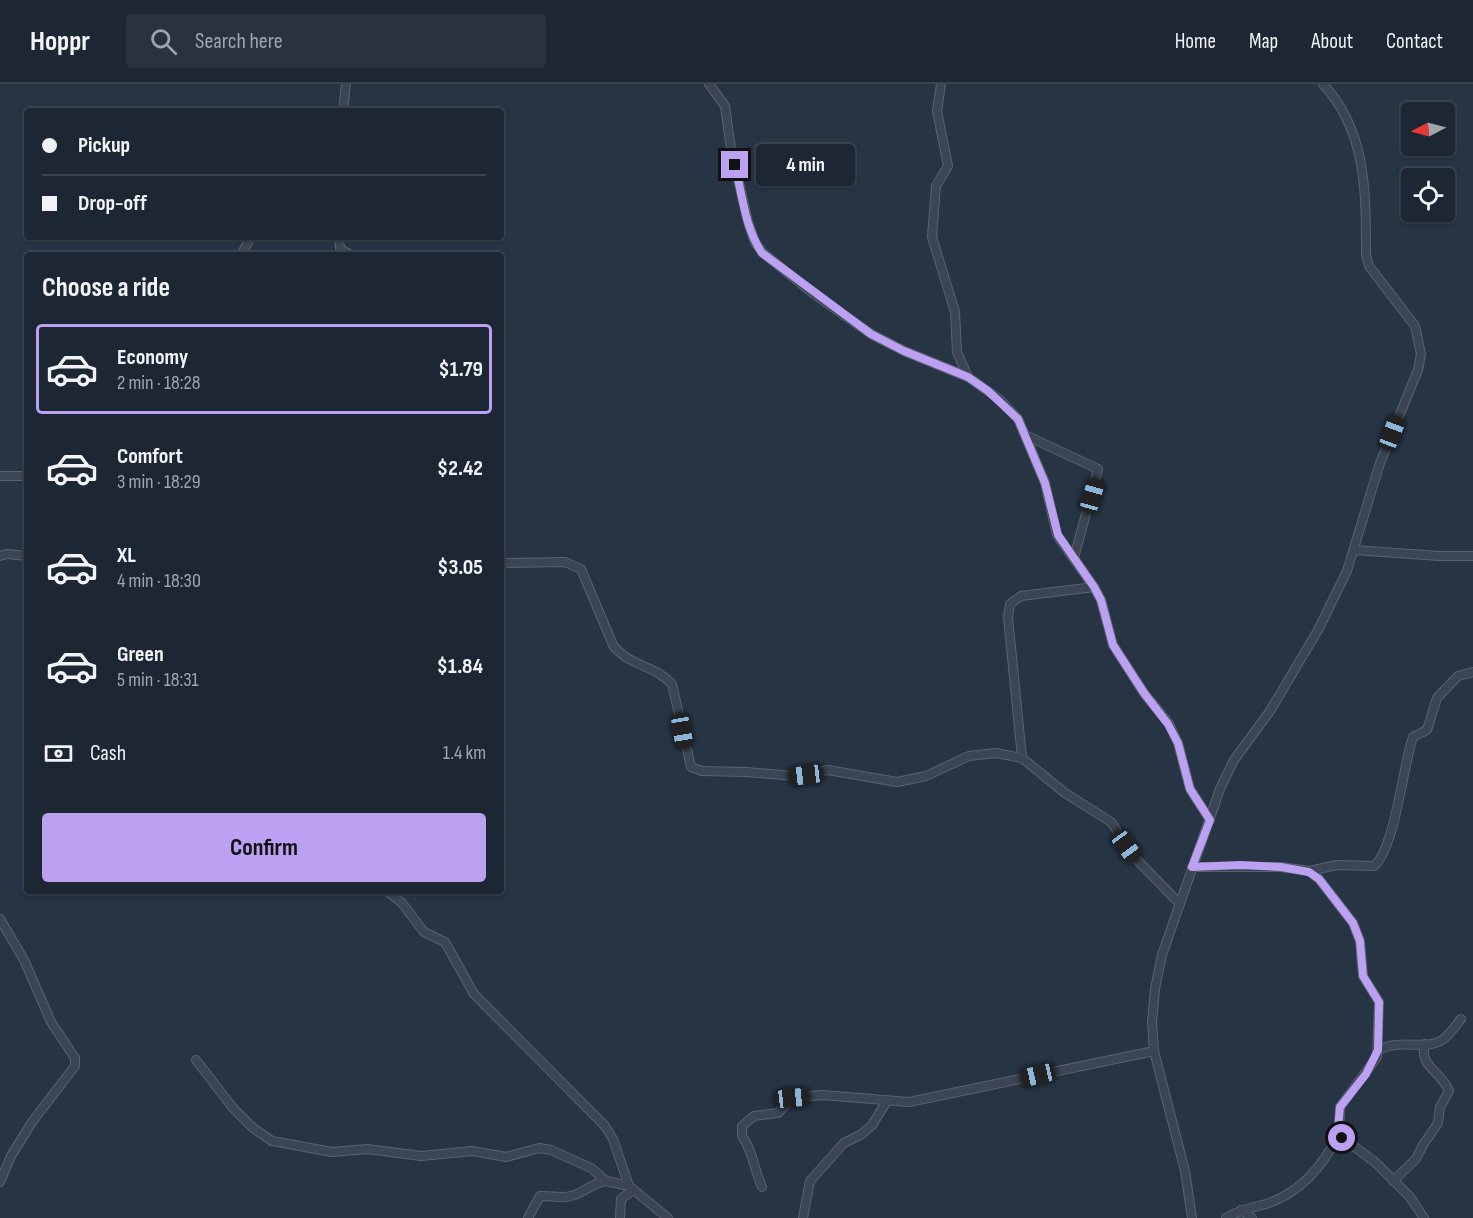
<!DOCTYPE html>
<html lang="en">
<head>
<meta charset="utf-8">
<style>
	:root { --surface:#1c2733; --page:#29333f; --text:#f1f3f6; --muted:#a0a5ac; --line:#3a444e; --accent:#bca0f2 }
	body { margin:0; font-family:"Sofia Sans Condensed",sans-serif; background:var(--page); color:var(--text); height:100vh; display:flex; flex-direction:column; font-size:22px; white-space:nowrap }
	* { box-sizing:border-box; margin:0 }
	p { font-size:20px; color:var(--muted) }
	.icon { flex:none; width:33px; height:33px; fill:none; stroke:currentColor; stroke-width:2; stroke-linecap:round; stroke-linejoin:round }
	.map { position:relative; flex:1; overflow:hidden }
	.panel { position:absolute; left:24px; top:168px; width:480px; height:642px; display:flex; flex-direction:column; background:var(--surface); border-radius:6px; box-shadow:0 2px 4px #0004,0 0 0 2px var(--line) }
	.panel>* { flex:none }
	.guide { position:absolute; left:24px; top:24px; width:480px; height:132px; border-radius:6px; box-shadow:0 2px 4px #0004,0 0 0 2px var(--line); display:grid; align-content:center; height:132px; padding:0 18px; background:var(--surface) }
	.needle { width:39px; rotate:264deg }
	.controls { position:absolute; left:1401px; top:18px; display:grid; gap:12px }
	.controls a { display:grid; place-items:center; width:54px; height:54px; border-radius:6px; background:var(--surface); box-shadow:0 2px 4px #0004,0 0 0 2px var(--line); font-size:30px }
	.end { position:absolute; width:27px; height:27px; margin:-14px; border:8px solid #bca0f2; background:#111; box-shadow:0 0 0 3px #111 }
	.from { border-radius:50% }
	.bubble { position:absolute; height:42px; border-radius:6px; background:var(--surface); box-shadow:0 2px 4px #0004,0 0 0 2px var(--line); font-size:20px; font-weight:700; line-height:42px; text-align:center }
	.car { position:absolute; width:18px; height:36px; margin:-18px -9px; border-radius:8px; box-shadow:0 0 4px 2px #0007; background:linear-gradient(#222 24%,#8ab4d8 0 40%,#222 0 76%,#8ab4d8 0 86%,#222 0) }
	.guide b { display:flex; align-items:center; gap:21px; height:57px; font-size:22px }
	.guide b+b { border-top:2px solid var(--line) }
	.guide i { width:15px; height:15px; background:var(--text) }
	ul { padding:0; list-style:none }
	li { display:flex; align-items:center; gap:18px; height:90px; margin:0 12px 9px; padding:0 6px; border:3px solid transparent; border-radius:6px }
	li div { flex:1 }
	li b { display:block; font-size:22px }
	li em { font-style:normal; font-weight:700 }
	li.on { border-color:var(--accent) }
	li>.icon { width:54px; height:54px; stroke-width:1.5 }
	h2 { padding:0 18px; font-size:27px; line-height:72px }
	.pay { display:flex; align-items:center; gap:15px; height:66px; padding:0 18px; font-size:22px }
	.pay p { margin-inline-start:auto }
	.button { display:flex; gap:12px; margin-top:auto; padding:12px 18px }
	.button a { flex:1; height:69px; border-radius:6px; background:var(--accent); color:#111; font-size:24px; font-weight:700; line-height:69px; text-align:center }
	header { display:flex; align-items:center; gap:36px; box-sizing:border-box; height:84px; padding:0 30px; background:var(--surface); border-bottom:2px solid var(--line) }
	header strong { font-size:28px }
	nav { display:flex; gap:33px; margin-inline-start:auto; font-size:21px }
	.search { width:420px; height:54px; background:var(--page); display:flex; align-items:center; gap:15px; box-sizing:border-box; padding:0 21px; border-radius:6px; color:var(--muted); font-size:22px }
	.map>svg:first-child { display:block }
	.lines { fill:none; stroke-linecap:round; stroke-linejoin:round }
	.minor-casing { stroke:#596370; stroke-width:10 }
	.minor { stroke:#3b4553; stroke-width:8 }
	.route { stroke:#bca0f2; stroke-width:8 }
</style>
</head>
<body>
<header>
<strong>Hoppr</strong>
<div class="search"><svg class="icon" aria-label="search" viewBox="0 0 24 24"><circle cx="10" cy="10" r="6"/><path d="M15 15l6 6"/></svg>Search here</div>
<nav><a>Home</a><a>Map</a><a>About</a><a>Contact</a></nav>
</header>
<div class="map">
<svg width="1473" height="1134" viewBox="0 0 1473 1134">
	<rect width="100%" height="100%" fill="#263444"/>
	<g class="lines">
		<defs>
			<g id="minor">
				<polyline points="709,0 725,22 731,65 748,138 755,158 763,169 814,210 871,250 904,267 968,293 999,315 1018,335 1045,399 1057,451 1094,503 1101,516 1113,561 1144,609 1169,640 1178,659 1190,705 1210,736"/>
				<polyline points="941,0 937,27 948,82 936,102 932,153 955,228 957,268 968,293"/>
				<polyline points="343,27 346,0"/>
				<polyline points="339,153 340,165 351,171"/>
				<polyline points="241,171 251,153"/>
				<polyline points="1025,351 1098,385 1074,474"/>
				<polyline points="0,392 27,392"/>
				<polyline points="1354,466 1439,472 1473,472"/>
				<polyline points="0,472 7,470 27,472"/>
				<path d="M501 479 565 478 581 485 613 561C628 582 655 581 672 600L691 683 702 687 746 688 794 692 828 686 897 698 926 692 969 672 996 669 1022 674 1065 709 1111 738 1136 775 1180 820"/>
				<polyline points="1022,674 1008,533 1010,520 1021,512 1094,503"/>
				<path d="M1192 783H1281L1309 787 1337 781 1374 782C1395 765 1403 681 1413 653L1427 646 1437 614 1458 592 1473 588"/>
				<polyline points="1309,787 1319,795 1353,839 1360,857 1363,892 1379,918 1377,973 1340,1023 1339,1051 1376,1079 1410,1113 1424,1134"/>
				<polyline points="387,807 402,819 424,848 445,858 474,910 605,1042 613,1055 629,1102"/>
				<polyline points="0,835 24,876 51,938 75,974 75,982 32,1038 11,1072 0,1098"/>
				<path d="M1379 966C1400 954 1426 967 1442 956 1450 951 1456 941 1461 935"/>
				<polyline points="196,976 233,1024 253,1044 272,1057 332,1068 367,1065 421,1072 472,1067 506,1073 539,1064 551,1066 591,1084 606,1097 629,1102 668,1134"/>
				<path d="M1393 1097 1416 1075 1423 1061 1438 1039 1440 1023 1449 1007C1442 988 1418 982 1425 960"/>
				<path d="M762 1103C754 1085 753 1067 742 1052V1042L754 1032 778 1029 792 1014 822 1011 909 1018 1154 967"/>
				<polyline points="1241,1126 1252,1134"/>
				<path d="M528 1134 540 1112C552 1111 562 1116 574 1111 586 1107 593 1099 606 1097"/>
				<polyline points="620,1134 621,1115 633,1106"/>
				<polyline points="803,1134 810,1097 844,1059 862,1050 872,1041 887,1017"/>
				<path d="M1192 1134 1185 1087 1154 967 1152 938 1155 905 1162 871 1220 705 1234 676 1270 627 1318 546 1347 487 1380 379 1418 286 1421 270 1415 242 1369 182 1366 171C1366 110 1367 47 1323 0"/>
				<path d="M1226 1134C1239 1126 1251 1124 1266 1120 1302 1108 1321 1083 1339 1051"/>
			</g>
		</defs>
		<!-- minor casing -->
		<use href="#minor" class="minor-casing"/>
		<!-- minor -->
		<use href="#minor" class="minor"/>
	</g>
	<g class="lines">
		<!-- route -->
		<path class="route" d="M735 81C742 110 745 144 762 169L871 250 904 267 968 293 988 307 1018 335 1045 399 1058 451 1094 503 1101 516 1113 561 1144 609 1168 640 1178 659 1190 705 1210 736 1192 783 1240 781 1281 783 1309 788 1319 795 1353 839 1360 857 1363 892 1379 918 1378 966 1366 990 1340 1023 1338 1044 1342 1054"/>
	</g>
</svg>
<div class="controls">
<a><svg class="needle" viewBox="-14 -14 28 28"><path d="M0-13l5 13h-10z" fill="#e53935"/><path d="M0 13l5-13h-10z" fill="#a0a5ac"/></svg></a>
<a><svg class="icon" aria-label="locate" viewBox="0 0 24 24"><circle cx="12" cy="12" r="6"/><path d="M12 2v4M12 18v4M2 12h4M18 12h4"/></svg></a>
</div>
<i class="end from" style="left:1342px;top:1054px"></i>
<i class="end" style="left:735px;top:81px"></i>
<div class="bubble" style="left:756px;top:60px;width:99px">4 min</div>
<i class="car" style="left:1392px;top:349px;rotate:21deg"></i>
<i class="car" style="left:1092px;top:412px;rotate:16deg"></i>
<i class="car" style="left:682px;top:647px;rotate:170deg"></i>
<i class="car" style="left:806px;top:691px;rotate:263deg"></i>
<i class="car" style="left:1126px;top:762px;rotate:144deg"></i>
<i class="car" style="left:1038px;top:991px;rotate:257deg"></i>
<i class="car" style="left:792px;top:1014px;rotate:84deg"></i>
<div class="guide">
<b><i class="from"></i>Pickup</b>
<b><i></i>Drop-off</b>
</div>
<section class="panel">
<h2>Choose a ride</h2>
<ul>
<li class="on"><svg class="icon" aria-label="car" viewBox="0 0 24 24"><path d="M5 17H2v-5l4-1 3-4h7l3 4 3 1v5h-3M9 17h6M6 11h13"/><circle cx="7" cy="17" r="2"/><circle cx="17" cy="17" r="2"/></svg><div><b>Economy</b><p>2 min · 18:28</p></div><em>$1.79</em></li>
<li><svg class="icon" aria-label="car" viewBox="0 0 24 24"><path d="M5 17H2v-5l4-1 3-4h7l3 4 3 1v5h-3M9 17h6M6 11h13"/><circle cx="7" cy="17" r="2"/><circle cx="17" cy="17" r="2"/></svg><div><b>Comfort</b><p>3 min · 18:29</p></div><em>$2.42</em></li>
<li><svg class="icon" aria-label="car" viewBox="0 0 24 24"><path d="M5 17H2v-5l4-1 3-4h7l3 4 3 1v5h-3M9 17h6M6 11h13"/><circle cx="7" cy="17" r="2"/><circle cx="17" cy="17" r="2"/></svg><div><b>XL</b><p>4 min · 18:30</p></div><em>$3.05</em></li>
<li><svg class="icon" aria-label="car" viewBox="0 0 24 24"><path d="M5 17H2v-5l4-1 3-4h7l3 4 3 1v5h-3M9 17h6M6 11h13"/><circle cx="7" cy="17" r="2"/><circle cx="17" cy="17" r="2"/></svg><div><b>Green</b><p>5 min · 18:31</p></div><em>$1.84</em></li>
</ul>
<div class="pay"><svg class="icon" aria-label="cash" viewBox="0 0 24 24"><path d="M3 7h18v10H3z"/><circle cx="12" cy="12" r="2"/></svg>Cash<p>1.4 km</p></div>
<div class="button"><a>Confirm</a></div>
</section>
</div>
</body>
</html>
